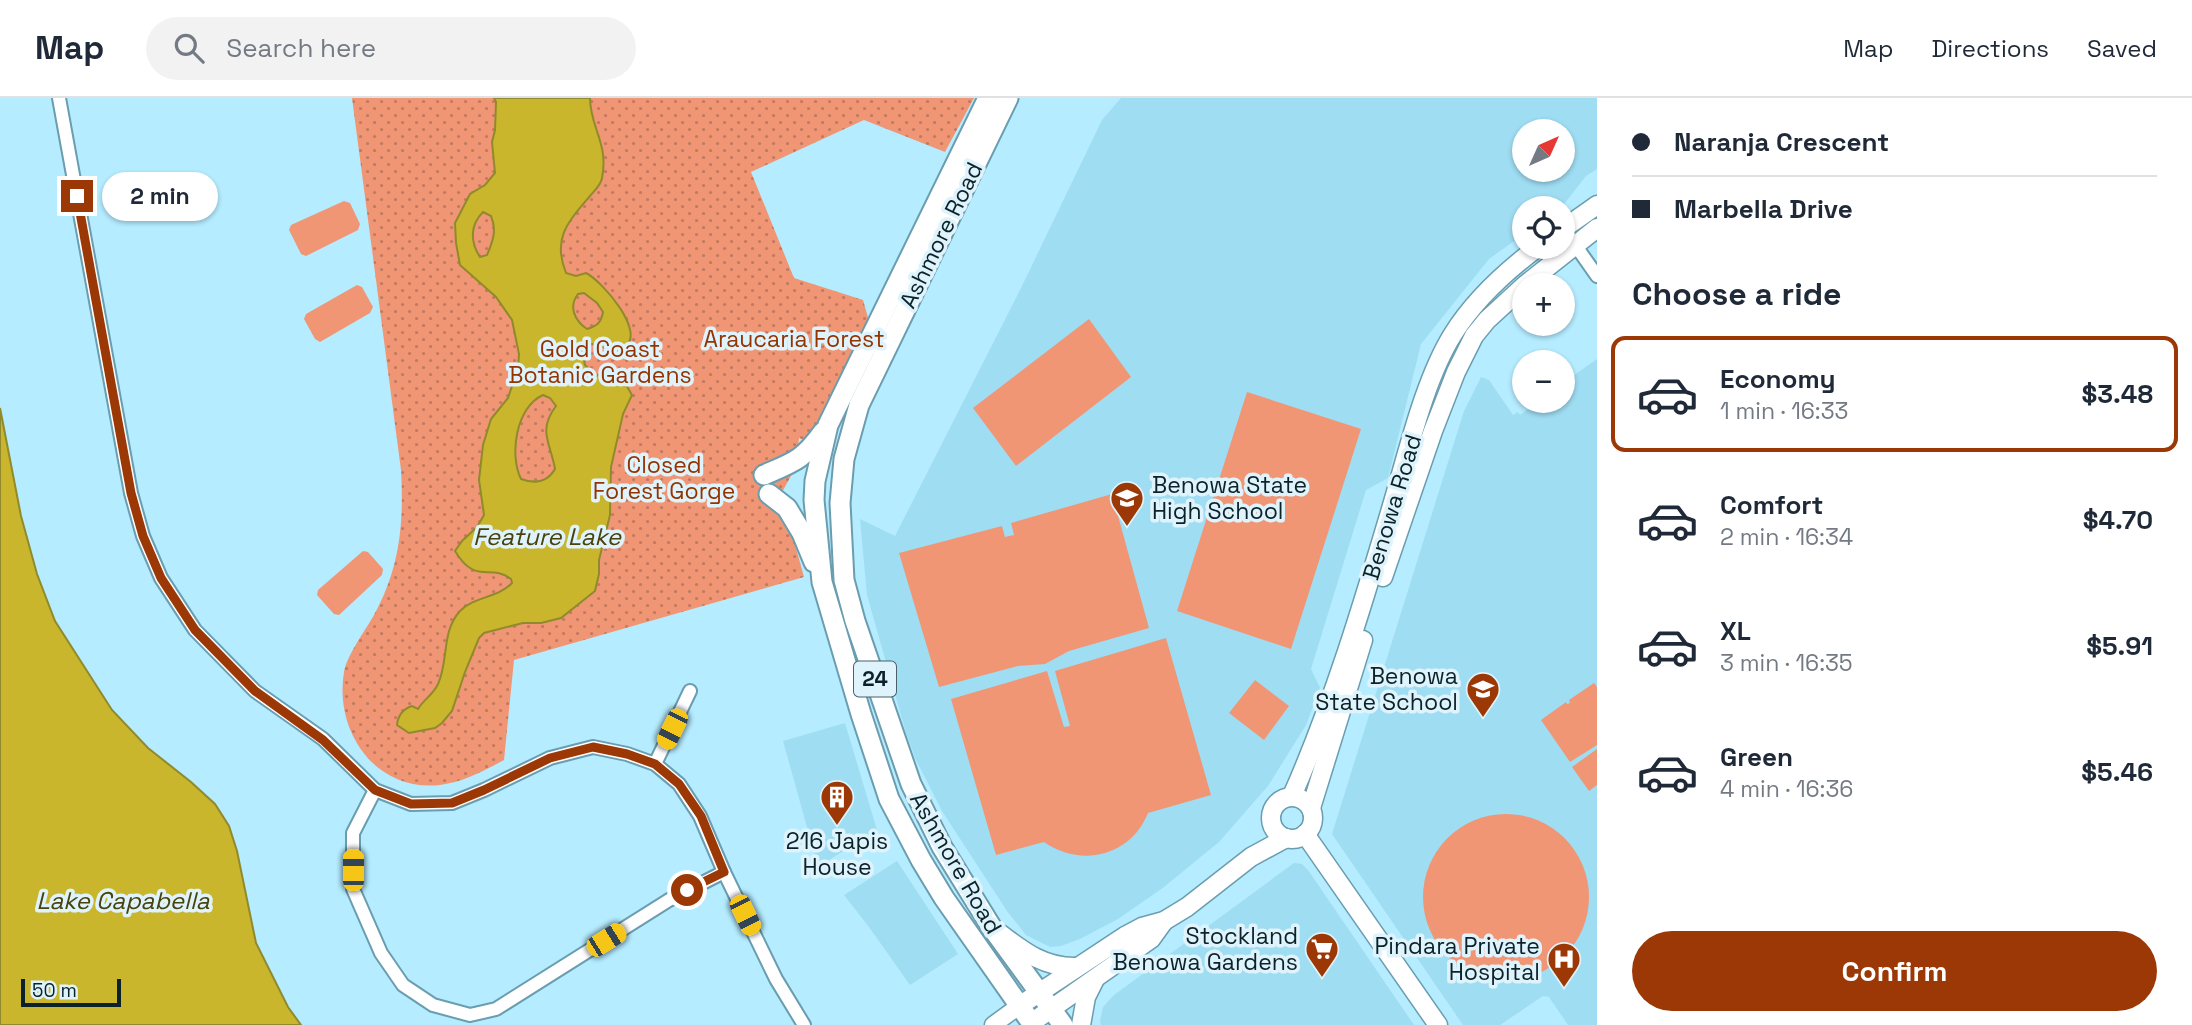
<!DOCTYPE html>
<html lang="en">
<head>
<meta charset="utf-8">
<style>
	:root { --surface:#fff; --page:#f2f2f3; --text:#1f2937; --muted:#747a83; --line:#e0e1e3; --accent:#9c3806 }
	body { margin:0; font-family:"Space Grotesk",sans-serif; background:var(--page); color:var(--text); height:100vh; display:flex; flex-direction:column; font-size:26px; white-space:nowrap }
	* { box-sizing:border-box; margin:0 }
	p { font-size:23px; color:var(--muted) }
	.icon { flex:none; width:38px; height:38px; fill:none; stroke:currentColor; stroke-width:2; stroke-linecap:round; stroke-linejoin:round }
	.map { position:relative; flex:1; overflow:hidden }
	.sheet { display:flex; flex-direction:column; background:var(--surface); width:595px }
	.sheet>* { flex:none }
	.guide { display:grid; align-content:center; height:154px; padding:0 35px; background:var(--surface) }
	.needle { width:46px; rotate:45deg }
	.tools { position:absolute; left:1512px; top:21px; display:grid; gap:14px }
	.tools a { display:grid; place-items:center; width:63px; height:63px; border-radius:50%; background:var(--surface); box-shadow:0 2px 5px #0004; font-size:35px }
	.scale { position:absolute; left:21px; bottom:18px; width:100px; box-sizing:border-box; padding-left:7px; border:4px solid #0c2229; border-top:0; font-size:19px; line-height:24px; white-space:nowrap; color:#0c2229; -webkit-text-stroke:5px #def3fb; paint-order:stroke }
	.end { position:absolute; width:32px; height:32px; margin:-16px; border:9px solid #9c3806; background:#fff; box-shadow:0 0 0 4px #fff }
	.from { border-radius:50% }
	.bubble { position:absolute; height:49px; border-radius:24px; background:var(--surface); box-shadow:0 2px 5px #0004; font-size:23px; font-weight:700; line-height:49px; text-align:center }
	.car { position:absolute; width:21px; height:42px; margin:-21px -10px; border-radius:9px; box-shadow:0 0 5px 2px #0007; background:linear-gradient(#f5c518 24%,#345 0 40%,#f5c518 0 76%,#345 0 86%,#f5c518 0) }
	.guide b { display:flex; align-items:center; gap:24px; height:66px; font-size:26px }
	.guide b+b { border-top:2px solid var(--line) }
	.guide i { width:18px; height:18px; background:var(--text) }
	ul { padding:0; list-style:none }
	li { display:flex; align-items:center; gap:21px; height:116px; margin:0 14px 10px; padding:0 21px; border:4px solid transparent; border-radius:14px }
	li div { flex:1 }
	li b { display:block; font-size:26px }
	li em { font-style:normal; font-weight:700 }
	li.current { border-color:var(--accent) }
	li>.icon { width:63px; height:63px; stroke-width:1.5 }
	h2 { padding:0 35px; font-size:32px; line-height:84px }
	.button { display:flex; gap:14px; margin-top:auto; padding:14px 35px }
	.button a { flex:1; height:80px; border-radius:42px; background:var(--accent); color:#fff; font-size:28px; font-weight:700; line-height:80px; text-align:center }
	header { display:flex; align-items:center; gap:42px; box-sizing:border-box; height:98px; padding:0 35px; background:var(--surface); border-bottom:2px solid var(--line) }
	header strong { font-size:33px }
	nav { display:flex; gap:38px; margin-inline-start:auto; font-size:24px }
	.search { width:490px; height:63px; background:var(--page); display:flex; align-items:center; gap:18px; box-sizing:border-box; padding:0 24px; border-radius:38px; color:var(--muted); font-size:26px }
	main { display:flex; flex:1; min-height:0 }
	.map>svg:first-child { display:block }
	.built { fill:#9fddf3; fill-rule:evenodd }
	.park { fill:#f09675 }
	.garden { fill:url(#garden-dots) }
	.water { fill:#c9b62d; stroke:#908a2c; stroke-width:2; fill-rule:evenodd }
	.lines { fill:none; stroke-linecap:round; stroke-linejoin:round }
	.minor-casing { stroke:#699daf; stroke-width:16 }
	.tertiary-casing { stroke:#699daf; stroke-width:19 }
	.secondary-casing { stroke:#699daf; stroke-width:21 }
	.primary-casing { stroke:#699daf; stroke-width:23 }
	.minor { stroke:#fff; stroke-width:12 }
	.tertiary { stroke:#fff; stroke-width:16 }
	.secondary { stroke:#fff; stroke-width:18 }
	.primary { stroke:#fff; stroke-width:19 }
	.route { stroke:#9c3806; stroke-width:9 }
	.labels { text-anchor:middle; stroke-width:7; stroke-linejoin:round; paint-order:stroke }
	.shield { fill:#def3fb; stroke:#4b6168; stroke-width:2 }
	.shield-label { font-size:21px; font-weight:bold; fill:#0c2229 }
	.street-label { font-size:23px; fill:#0c2229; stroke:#def3fb }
	.park-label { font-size:23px; fill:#953300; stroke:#def3fb }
	.poi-label { font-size:23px; fill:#0c2229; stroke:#def3fb; text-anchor:end }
	.water-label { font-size:24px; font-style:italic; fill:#4a420c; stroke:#def3fb }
</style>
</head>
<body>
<header>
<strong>Map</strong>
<div class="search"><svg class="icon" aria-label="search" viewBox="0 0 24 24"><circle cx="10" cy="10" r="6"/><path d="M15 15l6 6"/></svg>Search here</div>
<nav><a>Map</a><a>Directions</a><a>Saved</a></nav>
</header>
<main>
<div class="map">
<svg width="1597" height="927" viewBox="0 0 1597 927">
	<defs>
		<pattern id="garden-dots" width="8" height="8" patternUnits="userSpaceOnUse" patternTransform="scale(1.75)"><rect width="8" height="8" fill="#f09675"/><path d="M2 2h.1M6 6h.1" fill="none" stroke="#c17a60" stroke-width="1.8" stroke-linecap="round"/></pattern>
	</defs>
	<rect width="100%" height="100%" fill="#b5ecff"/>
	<!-- built -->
	<g class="built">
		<path d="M1121 0H1597V71L1586 78 1561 110H1524V136L1489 161 1421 246 1388 380 1366 392 1311 571 1320 590 1306 627 1268 688 1219 744 1164 789 1118 821 1080 841 1061 848 1050 849 1026 837 1007 813 942 713 916 662 906 635 867 497 860 421 895 438 1021 190 1102 22ZM1524 33H1563V72H1524Z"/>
		<polygon points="1597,261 1597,927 1568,927 1549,899 1543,898 1500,927 1463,927 1332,736 1464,313 1481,279 1489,282 1513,317 1518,314 1520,317 1539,303 1563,303 1563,285"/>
		<polygon points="845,625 877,732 821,767 814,754 783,643"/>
		<polygon points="897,763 958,856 910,887 869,829 844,797"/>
		<polygon points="1294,765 1302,766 1308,772 1414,927 1101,927 1100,923 1103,909 1114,897"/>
	</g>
	<!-- park -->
	<g class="park">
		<polygon points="344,103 350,105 360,126 358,132 306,158 301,156 289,132 291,127"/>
		<polygon points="357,187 362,189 373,209 370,215 320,244 315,241 304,221 306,216"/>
		<polygon points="1089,221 1131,279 1016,368 973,310"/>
		<polygon points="1247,294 1361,331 1291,551 1177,513"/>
		<polygon points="1112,396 1149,530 1069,553 1045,566 1018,568 939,589 899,455 1002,428 1005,439 1014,437 1011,425"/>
		<polygon points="363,453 368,454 383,471 382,477 339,517 334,516 317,497 318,492"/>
		<path d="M1166 540 1211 697 1148 715C1131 758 1081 770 1044 744L996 757 951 601 1047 573 1064 629 1070 628 1055 573Z"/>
		<polygon points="1255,582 1289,608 1264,642 1229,615"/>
		<polygon points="1594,585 1597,589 1597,647 1570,664 1541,622 1566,604 1567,606 1570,605 1569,602"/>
		<polygon points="1597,651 1597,687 1589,693 1572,669"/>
		<circle cx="1506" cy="799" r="83"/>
	</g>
	<!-- garden -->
	<path class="garden" d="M352 0H974L945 54 864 22 751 74 794 180 863 202 869 223 808 344 799 340 797 367 781 396 804 479 514 562 504 662C484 673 463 684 440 687 375 694 334 633 344 574 347 557 365 533 374 517 400 470 404 425 401 372Z"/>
	<!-- water -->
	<g class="water">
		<path d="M494 0H590C590 30 609 45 602 80 601 87 595 92 590 98 568 124 552 140 566 175L576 178 586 175C602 183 649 236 623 251 615 255 601 247 591 246L582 254 585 267 596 278 612 274 622 280 632 297 623 316 611 369 610 417 599 462V476L595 493 561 520 541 525H523L484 535 479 540 465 574 452 613 442 625 435 630 409 635 397 627C398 617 403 611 412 608L418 611C423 602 433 597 438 586 449 562 441 534 460 513 475 498 498 500 512 485L511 481C490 465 476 488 455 453L462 443 477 429 484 417 479 382 483 347 491 321 508 300 518 270 519 256 512 222 496 199 460 167 456 145 455 125 470 96 485 87 495 75 492 44 495 32 496 4ZM483 114 491 118C497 132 493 143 487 157L480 159C470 144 470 127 483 114ZM584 195 597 205 603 214C601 225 597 228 587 231 575 223 568 209 578 196ZM543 297 550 300 556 308C537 333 551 346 555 371 547 385 535 386 521 381 509 357 516 309 543 297Z"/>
		<polygon points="0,310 21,418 37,476 55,523 112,612 148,650 191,684 215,706 229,728 237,753 256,845 288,909 301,927 0,927"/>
	</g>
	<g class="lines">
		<defs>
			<g id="minor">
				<polyline points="59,0 131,395 143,438 161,480 195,532 255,593 323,641 375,692 411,706 452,705 484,692 550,660 593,649 627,656 655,666 679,686 700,718 724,774 776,881 804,927"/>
				<polyline points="1571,141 1597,178"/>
				<polyline points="655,666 690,593"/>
				<polyline points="375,692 353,735 353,791 381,855 403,887 433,907 470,917 496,911 669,802 724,774"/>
			</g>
			<polyline id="tertiary" points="993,927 1019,908"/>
			<g id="secondary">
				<polyline points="1563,131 1597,107"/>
				<polyline points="1525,187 1597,130"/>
				<polyline points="1383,479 1433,333 1456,274 1474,238 1487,222 1524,188"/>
				<path d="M1292 698C1333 605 1362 509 1391 411 1407 358 1424 282 1453 236 1475 201 1506 173 1538 149"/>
				<circle cx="1292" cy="720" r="21"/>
				<polyline points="1311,710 1363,542"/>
				<polyline points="1305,736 1438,927"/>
				<path d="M998 834C1023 853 1044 870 1077 869"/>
				<polyline points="1019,908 1125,838 1142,829 1164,823 1187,809 1251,759 1286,740"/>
				<polyline points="1031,925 1151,841 1164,823"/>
				<polyline points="1081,927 1086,899 1095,881"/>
			</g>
			<g id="primary">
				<polyline points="988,0 828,327 815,383 814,402 822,484 861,616 889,701 921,762 944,800 1033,927"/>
				<polyline points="1008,0 859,307 844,361 840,405 844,482 855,523 911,686 942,749 992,830 1063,927"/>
				<path d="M764 377C794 364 803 362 823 334"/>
				<polyline points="769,396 787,410 802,435 814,464"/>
			</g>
		</defs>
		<!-- minor casing -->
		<use href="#minor" class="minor-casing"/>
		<!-- tertiary casing -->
		<use href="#tertiary" class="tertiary-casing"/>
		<!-- secondary casing -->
		<use href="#secondary" class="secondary-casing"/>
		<!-- primary casing -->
		<use href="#primary" class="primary-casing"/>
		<!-- minor -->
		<use href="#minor" class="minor"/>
		<!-- tertiary -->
		<use href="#tertiary" class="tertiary"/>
		<!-- secondary -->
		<use href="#secondary" class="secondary"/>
		<!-- primary -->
		<use href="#primary" class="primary"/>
	</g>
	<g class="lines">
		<!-- route -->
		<polyline class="route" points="77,98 131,395 143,438 161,480 195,532 255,593 323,642 375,692 411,706 452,705 484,692 550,660 593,649 627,656 655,666 679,686 701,718 724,774 687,792"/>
	</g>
	<!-- icons -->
	<defs>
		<symbol id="school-pin" viewBox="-11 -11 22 30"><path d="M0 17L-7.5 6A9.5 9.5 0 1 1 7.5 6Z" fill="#9c3806" stroke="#def3fb"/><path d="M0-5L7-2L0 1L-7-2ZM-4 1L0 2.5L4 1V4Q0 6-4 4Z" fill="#fff"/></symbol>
		<symbol id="building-pin" viewBox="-11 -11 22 30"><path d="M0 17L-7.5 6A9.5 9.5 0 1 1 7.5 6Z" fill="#9c3806" stroke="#def3fb"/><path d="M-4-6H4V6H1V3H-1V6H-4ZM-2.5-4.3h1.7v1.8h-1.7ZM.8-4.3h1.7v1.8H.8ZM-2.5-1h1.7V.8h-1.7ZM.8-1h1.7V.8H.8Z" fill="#fff"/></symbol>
		<symbol id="supermarket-pin" viewBox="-11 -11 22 30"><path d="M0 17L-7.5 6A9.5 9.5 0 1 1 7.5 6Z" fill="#9c3806" stroke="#def3fb"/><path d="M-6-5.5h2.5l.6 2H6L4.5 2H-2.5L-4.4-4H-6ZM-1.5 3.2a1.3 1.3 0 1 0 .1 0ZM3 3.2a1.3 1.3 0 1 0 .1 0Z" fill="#fff"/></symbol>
		<symbol id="hospital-pin" viewBox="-11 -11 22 30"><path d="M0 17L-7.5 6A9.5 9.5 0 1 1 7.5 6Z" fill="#9c3806" stroke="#def3fb"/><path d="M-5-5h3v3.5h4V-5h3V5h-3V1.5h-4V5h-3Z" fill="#fff"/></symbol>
	</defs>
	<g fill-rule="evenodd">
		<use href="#school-pin" x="1108" y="381" width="38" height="52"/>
		<use href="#school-pin" x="1464" y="572" width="38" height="52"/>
		<use href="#building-pin" x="818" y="680" width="38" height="52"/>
		<use href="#supermarket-pin" x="1303" y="832" width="38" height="52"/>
		<use href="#hospital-pin" x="1545" y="842" width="38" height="52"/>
	</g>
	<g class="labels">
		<!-- shield labels -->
		<rect class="shield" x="854" y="563.5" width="42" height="35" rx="5"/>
		<g class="shield-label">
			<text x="875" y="588">24</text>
		</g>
		<!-- street labels -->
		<g class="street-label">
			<text transform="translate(941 137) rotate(-64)" y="8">Ashmore Road</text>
			<text transform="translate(1392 409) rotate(-73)" y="8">Benowa Road</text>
			<text transform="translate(956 765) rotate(60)" y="8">Ashmore Road</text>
		</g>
		<!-- park labels -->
		<g class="park-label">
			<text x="794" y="249">Araucaria Forest</text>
			<text x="600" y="259">Gold Coast<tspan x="600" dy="26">Botanic Gardens</tspan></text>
			<text x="664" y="375">Closed<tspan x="664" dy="26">Forest Gorge</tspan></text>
		</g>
		<!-- poi labels -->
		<g class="poi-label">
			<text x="1152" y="395" text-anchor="start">Benowa State<tspan x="1152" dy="26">High School</tspan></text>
			<text x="1458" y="586">Benowa<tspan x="1458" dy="26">State School</tspan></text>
			<text x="837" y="751" text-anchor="middle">216 Japis<tspan x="837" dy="26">House</tspan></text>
			<text x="1298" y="846">Stockland<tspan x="1298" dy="26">Benowa Gardens</tspan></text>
			<text x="1540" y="856">Pindara Private<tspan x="1540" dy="26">Hospital</tspan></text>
		</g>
		<!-- water labels -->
		<g class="water-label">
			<text x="547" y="447">Feature Lake</text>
			<text x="123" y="811">Lake Capabella</text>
		</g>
	</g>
</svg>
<div class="tools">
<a><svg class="needle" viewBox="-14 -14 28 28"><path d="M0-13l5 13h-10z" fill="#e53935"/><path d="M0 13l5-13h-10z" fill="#747a83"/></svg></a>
<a><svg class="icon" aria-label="locate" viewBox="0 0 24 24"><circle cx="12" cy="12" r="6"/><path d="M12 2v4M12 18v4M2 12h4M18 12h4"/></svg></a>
<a>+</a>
<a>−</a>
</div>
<div class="scale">50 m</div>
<i class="end from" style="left:687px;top:792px"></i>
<i class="end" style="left:77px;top:98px"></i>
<div class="bubble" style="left:102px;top:74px;width:116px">2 min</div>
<i class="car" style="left:672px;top:631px;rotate:206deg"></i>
<i class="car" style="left:353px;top:772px;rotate:0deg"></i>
<i class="car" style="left:745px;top:817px;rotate:154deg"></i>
<i class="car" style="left:606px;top:842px;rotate:58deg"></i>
</div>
<section class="sheet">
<div class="guide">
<b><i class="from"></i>Naranja Crescent</b>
<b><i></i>Marbella Drive</b>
</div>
<h2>Choose a ride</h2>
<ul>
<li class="current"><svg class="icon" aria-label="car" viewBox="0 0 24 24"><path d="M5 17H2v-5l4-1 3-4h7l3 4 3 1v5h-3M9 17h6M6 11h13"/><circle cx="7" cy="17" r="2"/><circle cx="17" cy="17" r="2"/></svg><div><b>Economy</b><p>1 min · 16:33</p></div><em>$3.48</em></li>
<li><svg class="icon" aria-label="car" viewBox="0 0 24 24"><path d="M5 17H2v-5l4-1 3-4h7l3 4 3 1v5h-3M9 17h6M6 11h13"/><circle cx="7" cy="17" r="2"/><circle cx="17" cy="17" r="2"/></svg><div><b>Comfort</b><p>2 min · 16:34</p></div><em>$4.70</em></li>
<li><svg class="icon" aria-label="car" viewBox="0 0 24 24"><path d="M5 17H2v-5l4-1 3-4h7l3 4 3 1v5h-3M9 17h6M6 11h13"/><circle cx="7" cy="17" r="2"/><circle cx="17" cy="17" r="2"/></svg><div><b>XL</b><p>3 min · 16:35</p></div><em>$5.91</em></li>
<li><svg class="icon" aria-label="car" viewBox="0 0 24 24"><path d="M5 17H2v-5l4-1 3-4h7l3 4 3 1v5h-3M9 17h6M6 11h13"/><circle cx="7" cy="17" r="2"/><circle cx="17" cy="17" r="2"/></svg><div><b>Green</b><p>4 min · 16:36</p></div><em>$5.46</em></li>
</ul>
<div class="button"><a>Confirm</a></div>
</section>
</main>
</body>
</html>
